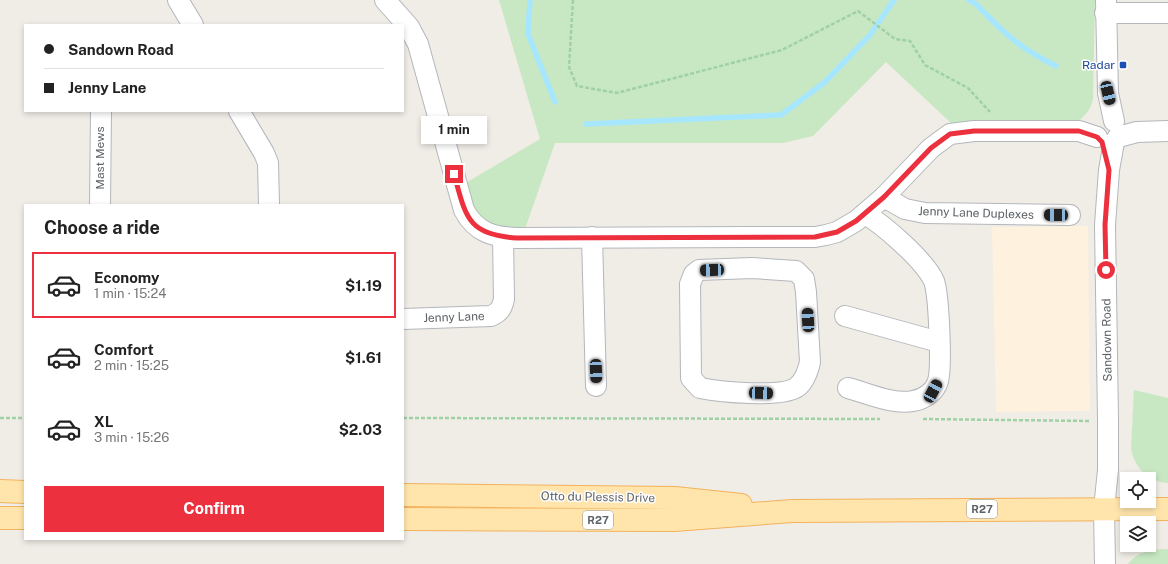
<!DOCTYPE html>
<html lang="en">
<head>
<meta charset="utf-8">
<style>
	:root { --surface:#fff; --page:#f2f2f2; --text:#222; --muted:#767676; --line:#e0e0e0; --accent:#ec303e }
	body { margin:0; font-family:"Public Sans",sans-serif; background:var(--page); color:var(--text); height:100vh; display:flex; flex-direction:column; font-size:15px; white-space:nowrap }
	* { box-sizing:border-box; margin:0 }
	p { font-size:13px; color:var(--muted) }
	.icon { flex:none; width:22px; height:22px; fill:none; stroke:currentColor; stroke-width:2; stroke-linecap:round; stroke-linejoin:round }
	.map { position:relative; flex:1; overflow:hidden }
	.details { position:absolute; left:24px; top:204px; width:380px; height:336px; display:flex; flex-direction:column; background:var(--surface); border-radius:0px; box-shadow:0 2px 6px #0003 }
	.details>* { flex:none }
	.guide { position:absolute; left:24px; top:24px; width:380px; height:88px; border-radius:0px; box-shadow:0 2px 6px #0003; display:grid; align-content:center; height:88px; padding:0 20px; background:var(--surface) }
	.controls { position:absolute; left:1120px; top:472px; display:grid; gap:8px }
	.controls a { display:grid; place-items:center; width:36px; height:36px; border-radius:0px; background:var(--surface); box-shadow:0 2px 6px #0003; font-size:20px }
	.end { position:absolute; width:18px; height:18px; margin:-9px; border:5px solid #ec303e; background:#fff; box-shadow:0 0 0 2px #fff }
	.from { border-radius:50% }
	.bubble { position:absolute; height:28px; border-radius:0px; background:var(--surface); box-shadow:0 2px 6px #0003; font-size:13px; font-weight:700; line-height:28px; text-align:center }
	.car { position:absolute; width:12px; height:24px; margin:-12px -6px; border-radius:5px; box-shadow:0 0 3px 1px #0007; background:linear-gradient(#222 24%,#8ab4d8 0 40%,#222 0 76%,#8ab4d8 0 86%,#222 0) }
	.guide b { display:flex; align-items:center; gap:14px; height:38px; font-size:15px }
	.guide b+b { border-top:1px solid var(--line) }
	.guide i { width:10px; height:10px; background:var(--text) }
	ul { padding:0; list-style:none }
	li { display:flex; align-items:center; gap:12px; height:66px; margin:0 8px 6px; padding:0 12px; border:2px solid transparent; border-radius:0px }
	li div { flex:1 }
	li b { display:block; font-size:15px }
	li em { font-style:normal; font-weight:700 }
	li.on { border-color:var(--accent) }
	li>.icon { width:36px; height:36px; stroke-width:1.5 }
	h2 { padding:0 20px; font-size:18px; line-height:48px }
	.primary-button { display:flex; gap:8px; margin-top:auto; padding:8px 20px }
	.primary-button a { flex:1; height:46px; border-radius:0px; background:var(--accent); color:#fff; font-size:16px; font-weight:700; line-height:46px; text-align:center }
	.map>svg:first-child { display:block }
	.commercial { fill:#fef1dd }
	.green { fill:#c8e8c3 }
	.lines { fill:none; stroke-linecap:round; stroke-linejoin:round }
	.stream { stroke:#a7e6ff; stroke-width:5.5 }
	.minor-casing { stroke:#b3b7bb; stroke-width:22 }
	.major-casing { stroke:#f3b25c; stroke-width:24 }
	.path { stroke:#9fd0a6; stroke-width:2.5; stroke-dasharray:4 2; stroke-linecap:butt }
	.minor { stroke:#fff; stroke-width:20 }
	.major { stroke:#ffe5ac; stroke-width:22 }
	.route { stroke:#ec303e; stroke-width:5 }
	.transit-dot { fill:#1a4fb4; stroke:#fff; stroke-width:1.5 }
	.labels { text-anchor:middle; stroke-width:3; stroke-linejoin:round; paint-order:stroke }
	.shield { fill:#fff; stroke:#8e9295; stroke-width:1 }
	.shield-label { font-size:11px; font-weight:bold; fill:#5e6367 }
	.transit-label { font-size:12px; fill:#164399; stroke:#fff; text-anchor:end }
	.street-label { font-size:12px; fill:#5e6367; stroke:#fff }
</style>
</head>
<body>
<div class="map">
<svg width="1168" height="564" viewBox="0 0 1168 564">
	<rect width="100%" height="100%" fill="#f0ece6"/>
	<!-- commercial -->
	<polygon class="commercial" points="1088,226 1090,411 996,412 992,227"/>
	<!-- green -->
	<g class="green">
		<path d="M499 0H1095L1093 99C1091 110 1084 116 1076 124H952L886 62 813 136 783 143H555L525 229 501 228 478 217 464 184 540 139Z"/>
		<path d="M1134 390 1168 398V483C1148 482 1135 468 1131 449Z"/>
		<path d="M1168 549V564H1128C1139 550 1152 550 1168 549Z"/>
	</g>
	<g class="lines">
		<!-- stream -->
		<g class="stream">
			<polyline points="530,0 528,34 555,102"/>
			<path d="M969 0 976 4C1004 33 1019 48 1056 66"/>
			<polyline points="586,124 781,115 825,82 870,35 894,0"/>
		</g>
		<defs>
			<g id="minor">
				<polyline points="178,0 193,25"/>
				<path d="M385 0 409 27 418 44 464 210C476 233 494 237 517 238L751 237H815L826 235 837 232 856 221 884 197 931 148 950 134 974 131H1079L1097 137"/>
				<polyline points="1106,0 1108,93 1114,121"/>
				<polyline points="1105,13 1168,13"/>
				<polyline points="239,111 264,153 268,163 269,205"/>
				<polyline points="1118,137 1137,132 1168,131"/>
				<polyline points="884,197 905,209 925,213 1070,215"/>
				<polyline points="100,205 101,111"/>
				<polyline points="592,237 596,386"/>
				<path d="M752 268 796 271 804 279 806 292 810 362C808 371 805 381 797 387 782 398 720 392 700 388L691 378 690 284 694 274 699 270Z"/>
				<polyline points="845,316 939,342"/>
				<path d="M403 319 491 316C500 312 502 308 504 299L503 237"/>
				<path d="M848 388C867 393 893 405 913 401 924 399 935 392 938 381 942 368 939 295 934 281 925 261 884 225 865 214"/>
				<polyline points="1105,564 1104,509 1108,470 1108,419 1105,225 1109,170 1114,142"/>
			</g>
			<g id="major">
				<polyline points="0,491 25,492"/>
				<polyline points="403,495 675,498 741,505"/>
				<polyline points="0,518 25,518"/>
				<polyline points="403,519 674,520 792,511 1168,509"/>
			</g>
		</defs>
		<!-- minor casing -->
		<use href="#minor" class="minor-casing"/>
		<!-- major casing -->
		<use href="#major" class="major-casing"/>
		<!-- path -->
		<g class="path">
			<polyline points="573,0 569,67 577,86 617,93 782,50 858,11 895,39 910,41 925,65 968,88 990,112"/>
			<polyline points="0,418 25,418"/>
			<polyline points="403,418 880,419"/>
			<polyline points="923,419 1090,421"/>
		</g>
		<!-- minor -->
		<use href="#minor" class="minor"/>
		<!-- major -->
		<use href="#major" class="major"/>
	</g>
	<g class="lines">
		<!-- route -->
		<path class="route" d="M454 174C466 217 467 235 517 238L815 237 837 232 856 221 884 197 931 148 950 134 974 131H1079L1097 137 1102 142 1109 170 1105 225 1106 270"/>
	</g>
	<!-- markers -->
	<rect class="transit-dot" x="1119" y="61" width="8" height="8" rx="2"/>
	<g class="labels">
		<!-- shield labels -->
		<g class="shield">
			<rect x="967" y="500" width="30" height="18" rx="3"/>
			<rect x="583" y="511" width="30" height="18" rx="3"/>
		</g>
		<g class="shield-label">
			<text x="982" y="513">R27</text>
			<text x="598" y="524">R27</text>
		</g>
		<!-- transit labels -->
		<g class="transit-label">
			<text x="1115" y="69">Radar</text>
		</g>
		<!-- street labels -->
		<g class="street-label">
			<text transform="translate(100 158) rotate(-90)" y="4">Mast Mews</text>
			<text transform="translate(976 213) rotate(2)" y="4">Jenny Lane Duplexes</text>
			<text transform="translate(454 317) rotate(-2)" y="4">Jenny Lane</text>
			<text transform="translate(1107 340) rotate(-91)" y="4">Sandown Road</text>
			<text transform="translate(598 497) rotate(1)" y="4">Otto du Plessis Drive</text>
		</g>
	</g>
</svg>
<div class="controls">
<a><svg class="icon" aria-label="locate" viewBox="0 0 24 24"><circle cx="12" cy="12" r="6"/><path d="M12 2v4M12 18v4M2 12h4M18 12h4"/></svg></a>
<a><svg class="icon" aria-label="layers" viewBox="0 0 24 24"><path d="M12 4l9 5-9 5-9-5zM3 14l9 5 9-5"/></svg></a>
</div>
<i class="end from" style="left:1106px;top:270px"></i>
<i class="end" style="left:454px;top:174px"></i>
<div class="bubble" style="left:421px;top:116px;width:66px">1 min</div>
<i class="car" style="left:1108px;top:93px;rotate:167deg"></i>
<i class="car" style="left:1056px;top:215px;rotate:271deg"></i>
<i class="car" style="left:712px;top:270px;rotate:268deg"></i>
<i class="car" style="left:808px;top:320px;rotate:357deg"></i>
<i class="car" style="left:596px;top:371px;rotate:178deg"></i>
<i class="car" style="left:933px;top:391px;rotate:28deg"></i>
<i class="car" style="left:761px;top:393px;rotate:92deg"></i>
<div class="guide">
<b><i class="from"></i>Sandown Road</b>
<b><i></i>Jenny Lane</b>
</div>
<section class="details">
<h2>Choose a ride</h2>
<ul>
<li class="on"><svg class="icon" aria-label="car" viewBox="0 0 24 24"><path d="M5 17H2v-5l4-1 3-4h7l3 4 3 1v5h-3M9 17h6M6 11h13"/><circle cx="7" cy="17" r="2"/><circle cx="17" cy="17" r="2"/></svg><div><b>Economy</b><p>1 min · 15:24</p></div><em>$1.19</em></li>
<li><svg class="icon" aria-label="car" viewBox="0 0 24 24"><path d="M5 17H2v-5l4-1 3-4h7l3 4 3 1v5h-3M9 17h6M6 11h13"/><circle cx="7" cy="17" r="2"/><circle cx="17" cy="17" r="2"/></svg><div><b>Comfort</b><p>2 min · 15:25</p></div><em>$1.61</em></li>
<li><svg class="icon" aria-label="car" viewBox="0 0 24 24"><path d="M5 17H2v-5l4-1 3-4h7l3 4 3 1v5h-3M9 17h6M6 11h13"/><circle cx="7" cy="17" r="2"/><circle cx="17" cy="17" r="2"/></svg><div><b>XL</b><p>3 min · 15:26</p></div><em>$2.03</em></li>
</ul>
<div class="primary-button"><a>Confirm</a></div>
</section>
</div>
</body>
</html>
